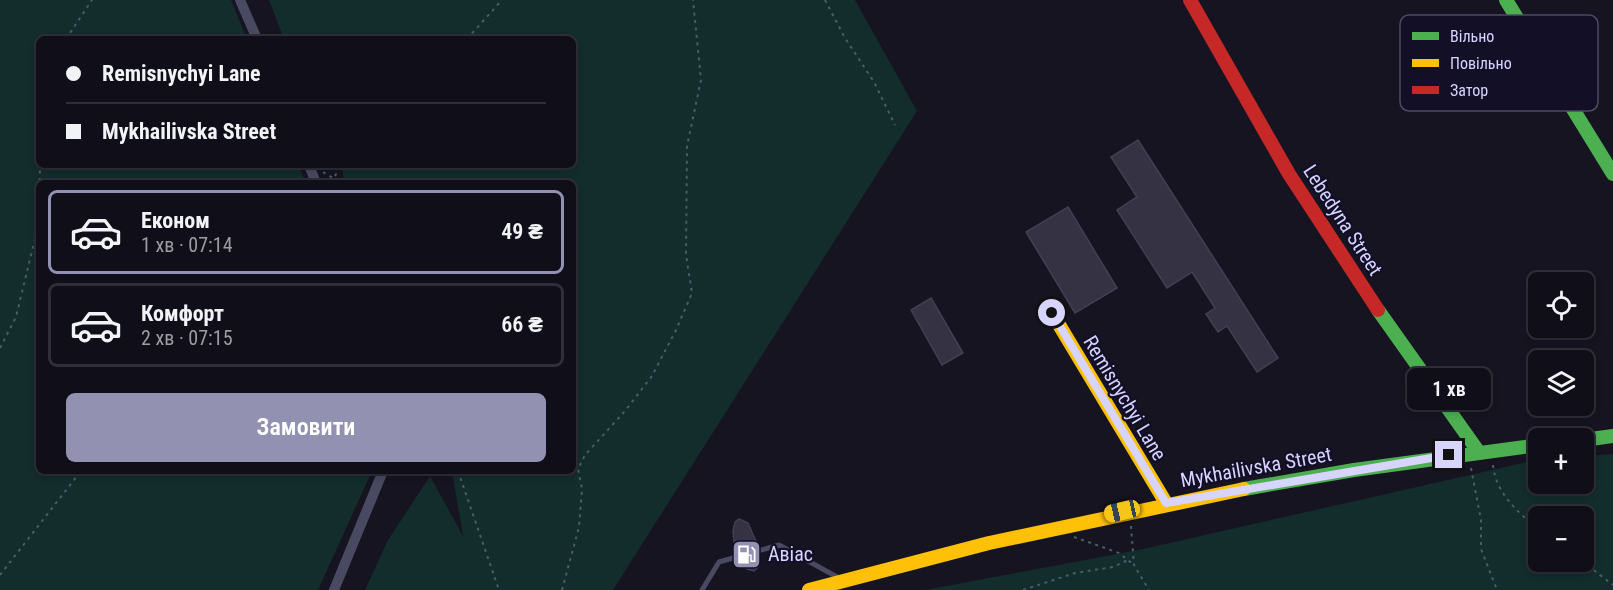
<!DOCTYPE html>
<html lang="uk">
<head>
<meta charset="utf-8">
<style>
	:root { --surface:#100f19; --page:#1e1d26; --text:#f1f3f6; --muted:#9c9ca2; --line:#302f38; --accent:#9391b1 }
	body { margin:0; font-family:"Roboto Condensed",sans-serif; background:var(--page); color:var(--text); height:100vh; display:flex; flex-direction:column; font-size:22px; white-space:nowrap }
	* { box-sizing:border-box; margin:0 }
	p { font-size:20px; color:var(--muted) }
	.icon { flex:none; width:33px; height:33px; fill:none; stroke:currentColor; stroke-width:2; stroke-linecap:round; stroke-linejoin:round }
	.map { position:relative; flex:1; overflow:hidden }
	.sheet { position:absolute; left:36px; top:180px; width:540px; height:294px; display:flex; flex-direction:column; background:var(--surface); border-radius:9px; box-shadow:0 3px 9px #0003,0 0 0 2px var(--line) }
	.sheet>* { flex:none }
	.top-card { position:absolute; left:36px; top:36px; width:540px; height:132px; border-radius:9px; box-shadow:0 3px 9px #0003,0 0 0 2px var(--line); display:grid; align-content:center; height:132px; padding:0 30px; background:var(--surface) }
	.tools { position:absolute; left:1528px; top:272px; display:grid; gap:12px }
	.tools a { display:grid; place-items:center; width:66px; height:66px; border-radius:9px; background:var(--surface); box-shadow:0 3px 9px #0003,0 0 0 2px var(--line); font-size:30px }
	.end { position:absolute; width:27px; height:27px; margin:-14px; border:8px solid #d7d4ff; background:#111; box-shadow:0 0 0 3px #111 }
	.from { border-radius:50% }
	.bubble { position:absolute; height:42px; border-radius:9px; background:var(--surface); box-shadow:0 3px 9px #0003,0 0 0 2px var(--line); font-size:20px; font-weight:600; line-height:42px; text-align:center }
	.car { position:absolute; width:18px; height:36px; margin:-18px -9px; border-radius:8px; box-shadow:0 0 4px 2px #0007; background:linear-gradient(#f5c518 24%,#345 0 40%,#f5c518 0 76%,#345 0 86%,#f5c518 0) }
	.top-card b { display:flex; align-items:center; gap:21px; height:57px; font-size:22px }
	.top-card b+b { border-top:2px solid var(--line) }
	.top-card i { width:15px; height:15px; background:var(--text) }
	ul { padding:10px 0 0; list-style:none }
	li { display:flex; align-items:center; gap:18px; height:84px; margin:0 12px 9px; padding:0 18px; border:3px solid var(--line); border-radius:9px }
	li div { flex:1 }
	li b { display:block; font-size:22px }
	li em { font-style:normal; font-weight:600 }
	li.on { border-color:var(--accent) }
	li>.icon { width:54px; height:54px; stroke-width:1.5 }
	.button { display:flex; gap:12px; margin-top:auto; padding:12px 30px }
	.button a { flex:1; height:69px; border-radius:9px; background:var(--accent); color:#fff; font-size:24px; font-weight:600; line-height:69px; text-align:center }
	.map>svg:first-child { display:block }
	.green { fill:#132c2c; fill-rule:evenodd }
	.building { fill:#343243; stroke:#423f54; stroke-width:1.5 }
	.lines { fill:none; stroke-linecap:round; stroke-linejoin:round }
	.path { stroke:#4b5b69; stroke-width:2; stroke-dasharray:3 4.5; stroke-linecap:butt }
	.lane { stroke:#494961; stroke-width:5 }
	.street { stroke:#494961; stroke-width:10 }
	.fast { stroke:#4caf50; stroke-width:14 }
	.slow { stroke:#ffc107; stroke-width:14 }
	.jam { stroke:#c62828; stroke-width:14 }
	.route { stroke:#d7d4ff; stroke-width:8 }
	.labels { text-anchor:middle; stroke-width:4.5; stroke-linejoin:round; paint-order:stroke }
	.street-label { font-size:20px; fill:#d7d4ff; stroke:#120f26 }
	.poi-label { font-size:20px; fill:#d7d4ff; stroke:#120f26; text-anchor:start }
	.key { fill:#120f26; stroke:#4d4a67; stroke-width:1.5 }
	.key-label { font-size:16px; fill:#d7d4ff }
</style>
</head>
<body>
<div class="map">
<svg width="1613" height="590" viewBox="0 0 1613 590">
	<rect width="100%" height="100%" fill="#161421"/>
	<!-- green -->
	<g class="green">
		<polygon points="0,0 231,0 247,39 39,39 39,165 298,165 306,183 39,183 39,471 372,471 318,590 0,590"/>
		<polygon points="269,0 855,0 917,111 613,590 365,590 388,540 430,476 463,536 452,471 573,471 573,183 344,183 342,165 573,165 573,39 284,39"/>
		<path d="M1613 454V590H925L1143 549 1536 460H1539V483H1584V456ZM1539 516H1584V561H1539Z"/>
	</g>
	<!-- building -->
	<g class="building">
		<polygon points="1138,140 1278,358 1257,372 1227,326 1218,332 1206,314 1215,308 1192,272 1167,288 1117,210 1137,197 1111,157"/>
		<polygon points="1068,207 1117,288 1075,313 1026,232"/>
		<polygon points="931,298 963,353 942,365 911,310"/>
		<polygon points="739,519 748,523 758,546 735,552 733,531 735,522"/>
		<polygon points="759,556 758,567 754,571 747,569 740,561"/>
	</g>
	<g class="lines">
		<!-- path -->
		<g class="path">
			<polyline points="825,0 845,38 874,82 895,125"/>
			<polyline points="66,39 92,0"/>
			<polyline points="467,39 502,0"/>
			<polyline points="323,172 333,178"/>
			<polyline points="332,183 340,165"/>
			<polyline points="39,211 40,165"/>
			<polyline points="0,348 16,317 39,222"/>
			<path d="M1493 465C1496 494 1518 512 1539 530"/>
			<polyline points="1471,468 1481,520 1481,549 1497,590"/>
			<polyline points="458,471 499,590"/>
			<polyline points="1131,526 1134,565 1149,590"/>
			<polyline points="1074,537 1119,553 1134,565"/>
			<polyline points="1582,561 1613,585"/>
			<polyline points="0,575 81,471"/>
			<polyline points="562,590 579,527 582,489 578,469 585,455 625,411 652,376 676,330 692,293 686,255 687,146 701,80 693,0"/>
			<polyline points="1023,590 1075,573 1113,567 1128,560"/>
		</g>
		<!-- lane -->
		<polyline class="lane" points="702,590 719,562 779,545 839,578"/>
		<!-- street -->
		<g class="street">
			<polyline points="240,0 257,39"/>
			<polyline points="309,165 316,183"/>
			<polyline points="334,590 383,471"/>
		</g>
		<!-- fast -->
		<g class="fast">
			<polyline points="1506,0 1613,174"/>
			<polyline points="1378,310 1478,451"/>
			<polyline points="1584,440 1613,436"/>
			<polyline points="1244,489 1354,470 1539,445"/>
		</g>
		<!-- slow -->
		<g class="slow">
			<polyline points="1052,313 1166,503"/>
			<polyline points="809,590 989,543 1244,489"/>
		</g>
		<!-- jam -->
		<polyline class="jam" points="1190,0 1289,174 1378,310"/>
	</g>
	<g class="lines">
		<!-- route -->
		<polyline class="route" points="1052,313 1166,503 1449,455"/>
	</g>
	<!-- icons -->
	<defs>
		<symbol id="fuel-square" viewBox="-11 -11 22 22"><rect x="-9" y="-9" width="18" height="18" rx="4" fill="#9391b1" stroke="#120f26"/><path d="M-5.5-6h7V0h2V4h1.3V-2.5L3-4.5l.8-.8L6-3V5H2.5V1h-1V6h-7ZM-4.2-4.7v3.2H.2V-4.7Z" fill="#fff"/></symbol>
	</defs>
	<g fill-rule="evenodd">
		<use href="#fuel-square" x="730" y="538" width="33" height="33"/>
	</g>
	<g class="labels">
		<!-- street labels -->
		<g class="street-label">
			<text transform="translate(1343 220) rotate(57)" y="7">Lebedyna Street</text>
			<text transform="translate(1125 398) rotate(59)" y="7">Remisnychyi Lane</text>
			<text transform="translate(1256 467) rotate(-10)" y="7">Mykhailivska Street</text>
		</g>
		<!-- poi labels -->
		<g class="poi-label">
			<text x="768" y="561">Авіас</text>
		</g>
	</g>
	<!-- legend -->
	<rect x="1400" y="15" width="198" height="96" rx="9" class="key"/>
	<rect x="1412" y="32" width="27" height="8" fill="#4caf50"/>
	<rect x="1412" y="59" width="27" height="8" fill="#ffc107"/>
	<rect x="1412" y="86" width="27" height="8" fill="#c62828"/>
	<g class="key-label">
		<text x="1450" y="42">Вільно</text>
		<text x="1450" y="69">Повільно</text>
		<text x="1450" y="96">Затор</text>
	</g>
</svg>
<div class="tools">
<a><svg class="icon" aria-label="locate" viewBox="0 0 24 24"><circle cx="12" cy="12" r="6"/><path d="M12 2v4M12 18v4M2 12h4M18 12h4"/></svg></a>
<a><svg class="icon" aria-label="layers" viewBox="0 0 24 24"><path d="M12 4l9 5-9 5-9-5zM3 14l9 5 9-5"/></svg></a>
<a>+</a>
<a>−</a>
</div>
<i class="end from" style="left:1052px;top:313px"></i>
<i class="end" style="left:1449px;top:455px"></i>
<div class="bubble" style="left:1407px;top:368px;width:84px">1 хв</div>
<i class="car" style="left:1122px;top:511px;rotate:257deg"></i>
<div class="top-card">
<b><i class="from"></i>Remisnychyi Lane</b>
<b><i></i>Mykhailivska Street</b>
</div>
<section class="sheet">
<ul>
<li class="on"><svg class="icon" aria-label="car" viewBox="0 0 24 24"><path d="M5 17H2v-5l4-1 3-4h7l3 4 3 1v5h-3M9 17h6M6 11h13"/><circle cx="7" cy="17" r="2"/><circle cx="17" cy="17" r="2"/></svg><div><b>Економ</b><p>1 хв · 07:14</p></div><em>49 ₴</em></li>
<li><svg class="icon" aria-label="car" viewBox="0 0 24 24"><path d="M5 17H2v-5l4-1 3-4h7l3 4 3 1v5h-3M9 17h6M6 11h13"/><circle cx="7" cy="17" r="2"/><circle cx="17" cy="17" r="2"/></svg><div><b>Комфорт</b><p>2 хв · 07:15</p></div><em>66 ₴</em></li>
</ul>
<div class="button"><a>Замовити</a></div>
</section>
</div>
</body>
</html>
